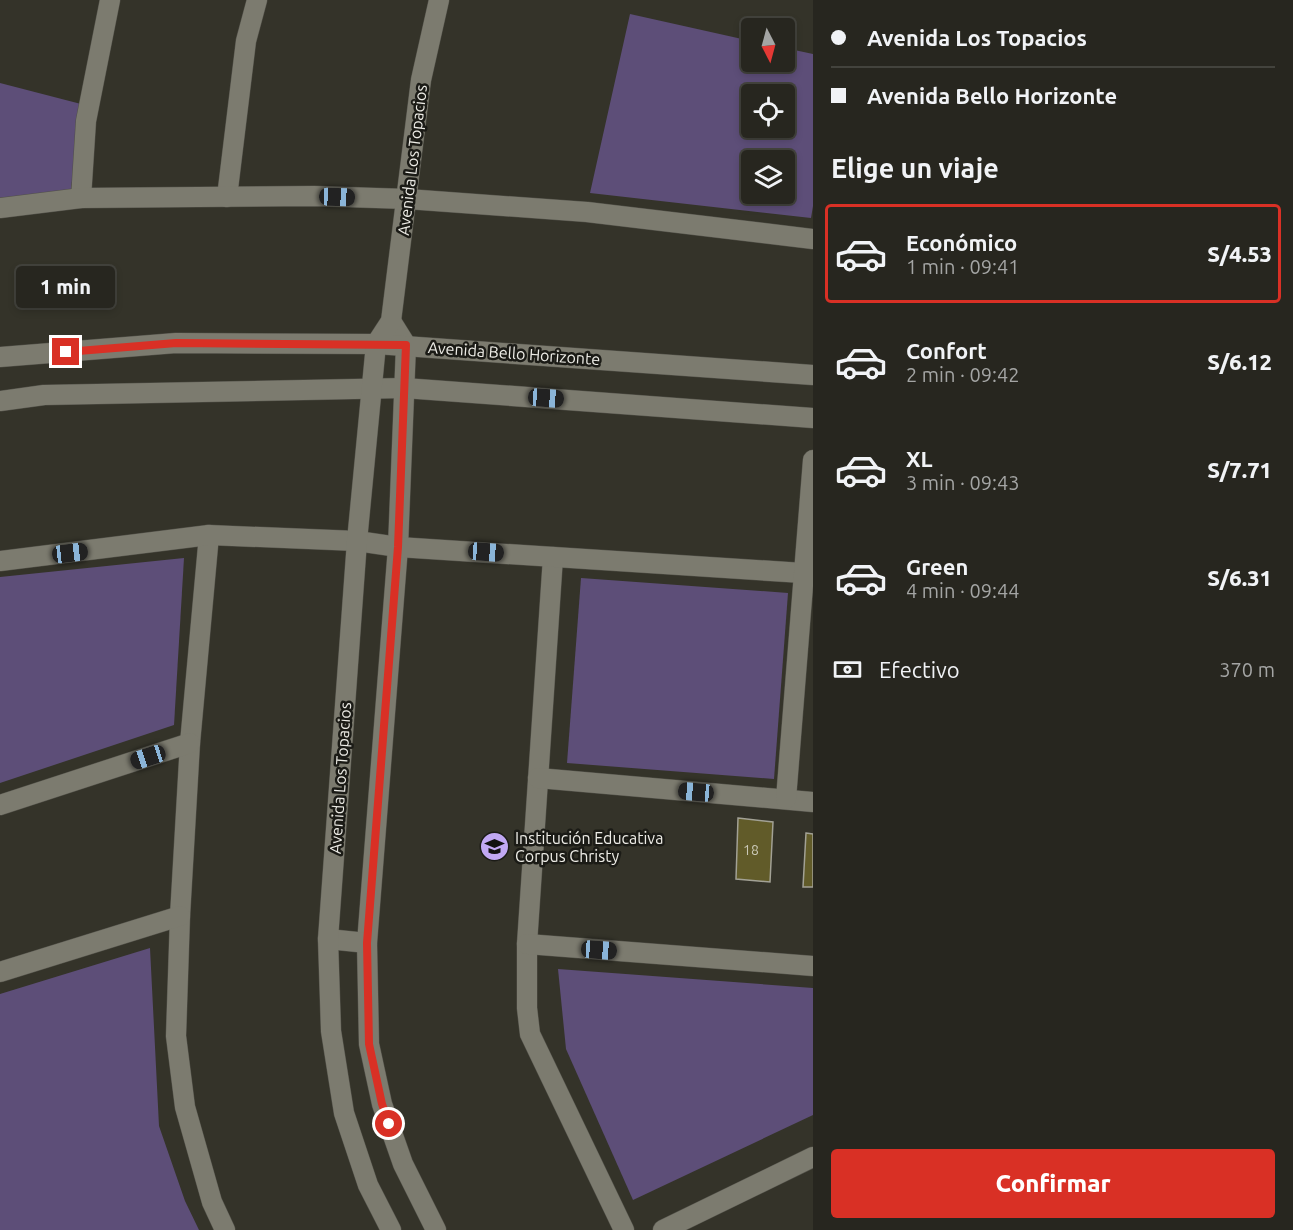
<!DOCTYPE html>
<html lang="es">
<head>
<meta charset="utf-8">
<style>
	:root { --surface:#27261f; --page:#33322c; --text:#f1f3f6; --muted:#a4a5a4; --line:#43433d; --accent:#d93025 }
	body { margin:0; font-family:Ubuntu,sans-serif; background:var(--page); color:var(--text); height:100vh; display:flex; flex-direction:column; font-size:22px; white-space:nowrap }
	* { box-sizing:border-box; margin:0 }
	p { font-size:20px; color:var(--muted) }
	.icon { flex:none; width:33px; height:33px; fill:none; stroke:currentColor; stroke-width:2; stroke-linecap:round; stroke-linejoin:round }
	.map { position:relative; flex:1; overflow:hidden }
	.details { display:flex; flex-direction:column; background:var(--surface); width:480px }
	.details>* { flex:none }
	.top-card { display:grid; align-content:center; height:132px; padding:0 18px; background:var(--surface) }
	.needle { width:39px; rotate:174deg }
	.fabs { position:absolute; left:741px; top:18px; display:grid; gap:12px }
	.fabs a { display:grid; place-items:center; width:54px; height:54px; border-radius:6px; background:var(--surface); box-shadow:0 3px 9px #0003,0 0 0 2px var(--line); font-size:30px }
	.end { position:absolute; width:27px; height:27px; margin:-14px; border:8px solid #d93025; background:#fff; box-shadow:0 0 0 3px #fff }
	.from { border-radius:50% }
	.bubble { position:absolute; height:42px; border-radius:6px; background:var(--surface); box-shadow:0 3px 9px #0003,0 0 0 2px var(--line); font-size:20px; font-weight:800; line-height:42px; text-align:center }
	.car { position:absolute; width:18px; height:36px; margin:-18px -9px; border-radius:8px; box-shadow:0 0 4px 2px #0007; background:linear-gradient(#222 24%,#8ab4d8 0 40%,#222 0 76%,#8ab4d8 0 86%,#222 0) }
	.top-card b { display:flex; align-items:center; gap:21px; height:57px; font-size:22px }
	.top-card b+b { border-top:2px solid var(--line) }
	.top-card i { width:15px; height:15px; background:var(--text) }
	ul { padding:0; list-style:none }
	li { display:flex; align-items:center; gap:18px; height:99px; margin:0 12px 9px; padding:0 6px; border:3px solid transparent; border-radius:6px }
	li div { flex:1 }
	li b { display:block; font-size:22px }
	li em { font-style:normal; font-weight:800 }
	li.selected { border-color:var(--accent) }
	li>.icon { width:54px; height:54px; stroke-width:1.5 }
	h2 { padding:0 18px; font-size:27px; line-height:72px }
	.pay { display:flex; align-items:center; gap:15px; height:66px; padding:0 18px; font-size:22px }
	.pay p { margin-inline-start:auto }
	.action { display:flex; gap:12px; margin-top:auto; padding:12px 18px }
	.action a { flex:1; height:69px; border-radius:6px; background:var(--accent); color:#fff; font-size:24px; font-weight:800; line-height:69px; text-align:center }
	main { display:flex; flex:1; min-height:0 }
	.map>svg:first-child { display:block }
	.green { fill:#5d4e78; fill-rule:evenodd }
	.building { fill:#615b29; stroke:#a2a195; stroke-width:1.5 }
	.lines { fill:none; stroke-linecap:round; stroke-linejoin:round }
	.minor-casing { stroke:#525149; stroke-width:21 }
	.minor { stroke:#7c7b6f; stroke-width:20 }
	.route { stroke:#d93025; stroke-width:8 }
	.labels { text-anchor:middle; stroke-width:5; stroke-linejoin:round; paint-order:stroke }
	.number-label { font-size:14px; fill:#cac8b7 }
	.street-label { font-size:16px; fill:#edece6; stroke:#1b1b16 }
	.poi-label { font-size:16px; fill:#edece6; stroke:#1b1b16; text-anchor:start }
</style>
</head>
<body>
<main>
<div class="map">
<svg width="813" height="1230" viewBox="0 0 813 1230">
	<rect width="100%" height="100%" fill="#343329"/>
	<!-- green -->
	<g class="green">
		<path d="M630 14 751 41 752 62H784L785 48 813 54V206L811 218 590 193ZM784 94V128H752V94ZM784 160V194H752V160Z"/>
		<polygon points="0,83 81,104 71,190 0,198"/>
		<polygon points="184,558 174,725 0,783 0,577"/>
		<polygon points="581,578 788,593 774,779 567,763"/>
		<polygon points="150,948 159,1126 185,1201 199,1230 0,1230 0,994"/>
		<polygon points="558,969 813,988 813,1115 633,1200 566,1049"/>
	</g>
	<!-- building -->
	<g class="building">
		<polygon points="738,818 773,822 770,882 736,879"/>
		<polygon points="806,833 813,834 813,887 803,887"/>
	</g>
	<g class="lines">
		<defs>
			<g id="minor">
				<polyline points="227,197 246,41 257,0"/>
				<polyline points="81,198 86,121 110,0"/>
				<polyline points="0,208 81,198 314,196 407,199 587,212 813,239"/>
				<polyline points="391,321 406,345 398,547 367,943 369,1044 382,1104 403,1164 436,1230"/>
				<polyline points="0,357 176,343 376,344 813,375"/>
				<polyline points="0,401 44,395 404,388 813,418"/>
				<polyline points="209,535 190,743 180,916 176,1036 185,1107 212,1202 225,1230"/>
				<polyline points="553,557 527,944 527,1008 530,1034 624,1230"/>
				<polyline points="0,561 209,535 357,541 398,547 803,573"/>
				<polyline points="538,778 813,802"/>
				<polyline points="786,799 813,460"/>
				<polyline points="0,805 190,743"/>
				<polyline points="328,939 367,943"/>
				<polyline points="527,944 813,966"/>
				<polyline points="0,972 180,916"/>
				<polyline points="391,1230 368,1185 344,1113 331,1031 328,939 357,541 376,344 391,321 421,80 439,0"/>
				<polyline points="663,1230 813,1157"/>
			</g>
		</defs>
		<!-- minor casing -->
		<use href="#minor" class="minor-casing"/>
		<!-- minor -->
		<use href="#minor" class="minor"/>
	</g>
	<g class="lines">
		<!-- route -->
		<polyline class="route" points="66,352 176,343 406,345 398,547 367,943 369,1044 382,1104 389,1124"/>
	</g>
	<!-- icons -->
	<defs>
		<symbol id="school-disc" viewBox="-11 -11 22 22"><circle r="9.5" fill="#c1a8f3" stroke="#1b1b16"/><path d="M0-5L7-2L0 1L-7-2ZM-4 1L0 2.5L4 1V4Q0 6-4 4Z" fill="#111"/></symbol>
	</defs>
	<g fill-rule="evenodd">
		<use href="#school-disc" x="478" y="830" width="33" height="33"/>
	</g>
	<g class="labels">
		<!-- number labels -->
		<g class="number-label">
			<text x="751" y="855">18</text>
		</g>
		<!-- street labels -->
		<g class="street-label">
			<text transform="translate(412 160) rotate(-83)" y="6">Avenida Los Topacios</text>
			<text transform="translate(514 353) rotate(4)" y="6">Avenida Bello Horizonte</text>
			<text transform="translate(340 778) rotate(-86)" y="6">Avenida Los Topacios</text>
		</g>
		<!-- poi labels -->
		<g class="poi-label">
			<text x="515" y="844">Institución Educativa<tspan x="515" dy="18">Corpus Christy</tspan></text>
		</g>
	</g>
</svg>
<div class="fabs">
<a><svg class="needle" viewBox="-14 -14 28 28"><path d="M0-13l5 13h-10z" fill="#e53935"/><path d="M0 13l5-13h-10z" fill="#a4a5a4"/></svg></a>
<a><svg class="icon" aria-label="locate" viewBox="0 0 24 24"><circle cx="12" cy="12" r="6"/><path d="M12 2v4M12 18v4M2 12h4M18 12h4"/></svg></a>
<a><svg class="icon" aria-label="layers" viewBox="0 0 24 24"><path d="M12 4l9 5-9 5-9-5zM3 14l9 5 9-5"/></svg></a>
</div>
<i class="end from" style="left:389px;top:1124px"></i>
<i class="end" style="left:66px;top:352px"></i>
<div class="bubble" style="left:16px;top:266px;width:99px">1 min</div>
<i class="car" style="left:337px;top:197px;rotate:92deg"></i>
<i class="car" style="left:546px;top:398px;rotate:94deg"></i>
<i class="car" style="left:486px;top:552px;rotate:94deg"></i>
<i class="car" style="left:70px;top:553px;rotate:83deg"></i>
<i class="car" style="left:148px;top:757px;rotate:252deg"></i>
<i class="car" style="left:696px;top:792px;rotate:275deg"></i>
<i class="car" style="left:599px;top:950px;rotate:94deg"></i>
</div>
<section class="details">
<div class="top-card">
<b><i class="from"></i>Avenida Los Topacios</b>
<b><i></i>Avenida Bello Horizonte</b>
</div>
<h2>Elige un viaje</h2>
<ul>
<li class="selected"><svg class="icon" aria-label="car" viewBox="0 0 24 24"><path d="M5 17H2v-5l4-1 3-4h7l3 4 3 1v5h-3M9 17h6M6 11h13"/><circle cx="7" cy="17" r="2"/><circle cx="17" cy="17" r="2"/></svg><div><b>Económico</b><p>1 min · 09:41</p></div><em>S/4.53</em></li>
<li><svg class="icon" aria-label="car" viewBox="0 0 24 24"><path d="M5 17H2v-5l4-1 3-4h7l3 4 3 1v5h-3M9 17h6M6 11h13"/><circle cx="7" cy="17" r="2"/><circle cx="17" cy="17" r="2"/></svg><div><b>Confort</b><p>2 min · 09:42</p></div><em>S/6.12</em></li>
<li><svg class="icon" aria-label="car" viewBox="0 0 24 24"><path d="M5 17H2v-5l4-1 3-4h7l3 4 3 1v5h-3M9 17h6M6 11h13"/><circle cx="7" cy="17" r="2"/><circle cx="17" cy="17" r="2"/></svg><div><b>XL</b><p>3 min · 09:43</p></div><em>S/7.71</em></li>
<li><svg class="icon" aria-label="car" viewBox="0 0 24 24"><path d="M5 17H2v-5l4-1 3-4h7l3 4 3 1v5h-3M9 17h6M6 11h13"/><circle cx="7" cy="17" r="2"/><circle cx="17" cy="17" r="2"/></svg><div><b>Green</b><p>4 min · 09:44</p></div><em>S/6.31</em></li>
</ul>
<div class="pay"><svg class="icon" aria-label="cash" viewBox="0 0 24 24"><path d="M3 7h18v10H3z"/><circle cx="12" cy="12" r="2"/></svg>Efectivo<p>370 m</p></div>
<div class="action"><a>Confirmar</a></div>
</section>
</main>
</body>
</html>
